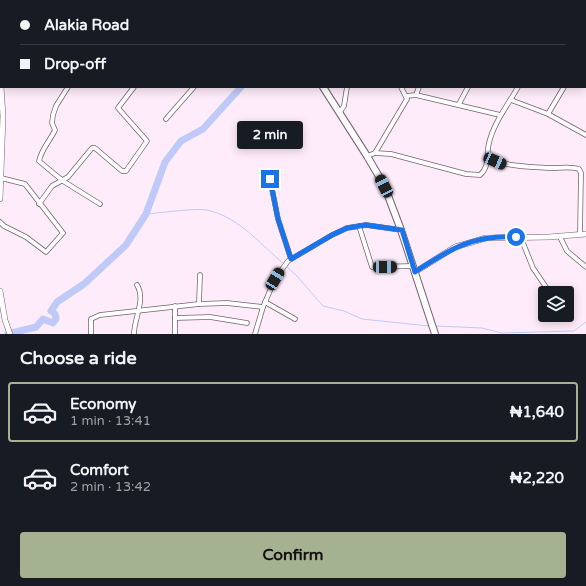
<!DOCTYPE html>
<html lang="en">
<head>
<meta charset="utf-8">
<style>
	:root { --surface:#171b24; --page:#20242c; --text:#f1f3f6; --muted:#9ea1a6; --line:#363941; --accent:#a4b291 }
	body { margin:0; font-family:"Varela Round",sans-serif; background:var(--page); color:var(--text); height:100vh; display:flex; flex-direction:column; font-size:15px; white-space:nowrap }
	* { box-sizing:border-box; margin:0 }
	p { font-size:13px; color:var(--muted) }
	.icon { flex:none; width:22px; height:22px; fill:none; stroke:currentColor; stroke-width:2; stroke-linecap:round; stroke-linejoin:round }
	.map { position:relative; height:334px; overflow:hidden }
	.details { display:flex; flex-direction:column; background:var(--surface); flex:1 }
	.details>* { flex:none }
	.banner { position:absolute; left:0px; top:0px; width:586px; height:88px; box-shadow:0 2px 10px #0003; display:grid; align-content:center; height:88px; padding:0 20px; background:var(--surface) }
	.tools { position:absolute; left:538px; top:286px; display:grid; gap:8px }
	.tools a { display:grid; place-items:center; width:36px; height:36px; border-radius:4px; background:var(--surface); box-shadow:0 2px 10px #0003; font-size:20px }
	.end { position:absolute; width:18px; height:18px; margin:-9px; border:5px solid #1a73e8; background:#fff; box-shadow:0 0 0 2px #fff }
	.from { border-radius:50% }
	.bubble { position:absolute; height:28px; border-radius:4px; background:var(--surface); box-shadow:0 2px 10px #0003; font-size:13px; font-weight:800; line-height:28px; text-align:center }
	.car { position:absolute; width:12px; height:24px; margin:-12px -6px; border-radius:5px; box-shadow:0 0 3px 1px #0007; background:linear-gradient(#222 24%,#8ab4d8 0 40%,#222 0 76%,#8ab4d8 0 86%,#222 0) }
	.banner b { display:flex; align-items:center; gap:14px; height:38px; font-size:15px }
	.banner b+b { border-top:1px solid var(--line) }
	.banner i { width:10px; height:10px; background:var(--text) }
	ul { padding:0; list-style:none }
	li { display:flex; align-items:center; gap:12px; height:60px; margin:0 8px 6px; padding:0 12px; border:2px solid transparent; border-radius:4px }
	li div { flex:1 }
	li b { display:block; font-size:15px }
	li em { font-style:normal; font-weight:800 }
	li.active { border-color:var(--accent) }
	li>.icon { width:36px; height:36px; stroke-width:1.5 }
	h2 { padding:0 20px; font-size:18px; line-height:48px }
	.cta { display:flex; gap:8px; margin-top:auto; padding:8px 20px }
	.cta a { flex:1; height:46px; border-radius:4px; background:var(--accent); color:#111; font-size:16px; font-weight:800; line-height:46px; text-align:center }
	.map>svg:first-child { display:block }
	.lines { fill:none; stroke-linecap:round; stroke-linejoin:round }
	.stream { stroke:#bfcaf8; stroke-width:1 }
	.river { stroke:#bfcaf8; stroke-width:7 }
	.minor-casing { stroke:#756270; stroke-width:5.5 }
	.tertiary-casing { stroke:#756270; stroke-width:6 }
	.secondary-casing { stroke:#756270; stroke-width:8 }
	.minor { stroke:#fff; stroke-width:4 }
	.tertiary { stroke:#fff; stroke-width:5 }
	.secondary { stroke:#fff; stroke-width:6 }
	.route { stroke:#1a73e8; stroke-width:5 }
</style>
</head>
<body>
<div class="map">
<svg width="586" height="334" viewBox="0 0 586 334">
	<rect width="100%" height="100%" fill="#ffecfa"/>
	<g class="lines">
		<!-- stream -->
		<g class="stream">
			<path d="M146 214C159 213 195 208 207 210 239 217 260 244 284 264"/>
			<polyline points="286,266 296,275 323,306 344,311 362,319 429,326"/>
			<polyline points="436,326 482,328 502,333 574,331 586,322"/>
		</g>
		<!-- river -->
		<polyline class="river" points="8,334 36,327 43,319 53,323 56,319 55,314 51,311 57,302 84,284 126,245 146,214 165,162 181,141 203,129 241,87"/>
		<defs>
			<g id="minor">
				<polyline points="112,1 112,0"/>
				<polyline points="146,1 146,0"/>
				<polyline points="212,1 214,0"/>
				<polyline points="388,1 388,0"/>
				<polyline points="437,1 437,0"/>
				<polyline points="531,1 531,0"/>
				<polyline points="0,19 1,19"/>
				<polyline points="585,19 586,18"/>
				<polyline points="585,80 586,79"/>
				<path d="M68 87 56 106 53 115 52 123 55 130C50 141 42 148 39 161L63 181 100 204"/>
				<polyline points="416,95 419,87"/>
				<polyline points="406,96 416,95 500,115"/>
				<polyline points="511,100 548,114 586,135"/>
				<polyline points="459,104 468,87"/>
				<polyline points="339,113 344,106 347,87"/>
				<polyline points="548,114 564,87"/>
				<polyline points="166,119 194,87"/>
				<path d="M375 153 391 154 466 174 480 175C490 167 486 154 489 143 494 122 508 105 518 87"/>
				<polyline points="367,156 375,153 407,99 401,87"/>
				<path d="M488 158C508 167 530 167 552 168 561 168 570 166 579 169L581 173 580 234"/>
				<polyline points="270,179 278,219 291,259"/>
				<polyline points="39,204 52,186 68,177 92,148 95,148 122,171 126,171 147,141 118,108 134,87"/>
				<polyline points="0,222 4,226 26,237 46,252 63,233 25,184 1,178"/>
				<polyline points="359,226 372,267 413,266"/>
				<polyline points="560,237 567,251 586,267"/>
				<polyline points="521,238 533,268 550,293"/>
				<polyline points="265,302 295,319"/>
				<polyline points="199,304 200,275"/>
				<polyline points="175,318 210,317 247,323"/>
				<polyline points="91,334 91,319 100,315 199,304 227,303 263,307"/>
				<path d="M134 334C134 318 146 300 137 285"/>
				<polyline points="175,334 175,306"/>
				<polyline points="255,334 263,307 275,279 288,261 332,235 347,228 366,225 401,230"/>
			</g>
			<g id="tertiary">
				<polyline points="9,1 9,0"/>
				<polyline points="0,199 3,116 1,87"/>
				<polyline points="415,272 455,247 486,238 549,237 586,234"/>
				<polyline points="0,291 5,320 10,334"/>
			</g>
			<g id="secondary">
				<polyline points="269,0 270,1"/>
				<polyline points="323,87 367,156 384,185 401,230 435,334"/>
			</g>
		</defs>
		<!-- minor casing -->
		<use href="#minor" class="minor-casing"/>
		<!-- tertiary casing -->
		<use href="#tertiary" class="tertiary-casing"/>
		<!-- secondary casing -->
		<use href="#secondary" class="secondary-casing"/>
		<!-- minor -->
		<use href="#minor" class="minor"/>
		<!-- tertiary -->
		<use href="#tertiary" class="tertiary"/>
		<!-- secondary -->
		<use href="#secondary" class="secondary"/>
	</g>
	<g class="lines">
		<!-- route -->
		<path class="route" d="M270 179 278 219 291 259 332 235 347 228 366 225 402 230 415 272C450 249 472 235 516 237"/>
	</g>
</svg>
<div class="tools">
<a><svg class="icon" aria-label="layers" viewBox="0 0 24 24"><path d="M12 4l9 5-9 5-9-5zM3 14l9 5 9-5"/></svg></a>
</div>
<i class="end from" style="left:516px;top:237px"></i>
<i class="end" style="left:270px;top:179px"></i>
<div class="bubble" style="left:237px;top:121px;width:66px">2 min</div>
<i class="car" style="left:495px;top:161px;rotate:114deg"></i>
<i class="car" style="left:384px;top:186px;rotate:333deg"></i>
<i class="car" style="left:385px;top:267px;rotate:89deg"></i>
<i class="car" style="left:275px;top:279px;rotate:31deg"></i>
<div class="banner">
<b><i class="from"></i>Alakia Road</b>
<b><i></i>Drop-off</b>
</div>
</div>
<section class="details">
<h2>Choose a ride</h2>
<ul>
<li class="active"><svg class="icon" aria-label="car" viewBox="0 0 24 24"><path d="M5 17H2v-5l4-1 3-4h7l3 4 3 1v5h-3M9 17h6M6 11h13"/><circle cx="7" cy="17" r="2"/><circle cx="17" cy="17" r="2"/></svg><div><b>Economy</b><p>1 min · 13:41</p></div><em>₦1,640</em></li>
<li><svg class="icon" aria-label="car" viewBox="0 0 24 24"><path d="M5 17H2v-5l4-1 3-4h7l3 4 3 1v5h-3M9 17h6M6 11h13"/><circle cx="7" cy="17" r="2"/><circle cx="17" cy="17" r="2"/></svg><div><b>Comfort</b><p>2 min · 13:42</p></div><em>₦2,220</em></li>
</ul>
<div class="cta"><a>Confirm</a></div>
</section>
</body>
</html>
